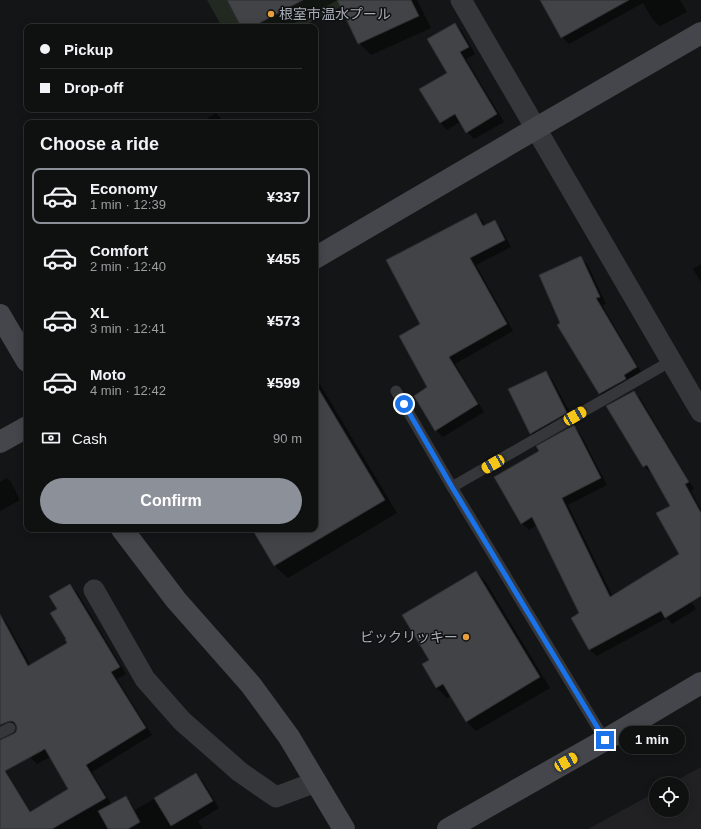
<!DOCTYPE html>
<html lang="en">
<head>
<meta charset="utf-8">
<style>
	:root { --surface:#0f1010; --page:#181919; --text:#f1f3f6; --muted:#9b9d9f; --line:#2f3030; --accent:#8c9099 }
	body { margin:0; font-family:Arial,"Noto Sans JP",sans-serif; background:var(--page); color:var(--text); height:100vh; display:flex; flex-direction:column; font-size:15px; white-space:nowrap }
	* { box-sizing:border-box; margin:0 }
	p { font-size:13px; color:var(--muted) }
	.icon { flex:none; width:22px; height:22px; fill:none; stroke:currentColor; stroke-width:2; stroke-linecap:round; stroke-linejoin:round }
	.map { position:relative; flex:1; overflow:hidden }
	.details { position:absolute; left:24px; top:120px; width:294px; height:412px; display:flex; flex-direction:column; background:var(--surface); border-radius:8px; box-shadow:0 2px 10px #0003,0 0 0 1px var(--line) }
	.details>* { flex:none }
	.hud { position:absolute; left:24px; top:24px; width:294px; height:88px; border-radius:8px; box-shadow:0 2px 10px #0003,0 0 0 1px var(--line); display:grid; align-content:center; height:88px; padding:0 16px; background:var(--surface) }
	.buttons { position:absolute; left:649px; top:777px; display:grid; gap:8px }
	.buttons a { display:grid; place-items:center; width:40px; height:40px; border-radius:50%; background:var(--surface); box-shadow:0 2px 10px #0003,0 0 0 1px var(--line); font-size:20px }
	.end { position:absolute; width:18px; height:18px; margin:-9px; border:5px solid #1a73e8; background:#fff; box-shadow:0 0 0 2px #fff }
	.from { border-radius:50% }
	.bubble { position:absolute; height:28px; border-radius:14px; background:var(--surface); box-shadow:0 2px 10px #0003,0 0 0 1px var(--line); font-size:13px; font-weight:700; line-height:28px; text-align:center }
	.car { position:absolute; width:12px; height:24px; margin:-12px -6px; border-radius:5px; box-shadow:0 0 3px 1px #0007; background:linear-gradient(#f5c518 24%,#345 0 40%,#f5c518 0 76%,#345 0 86%,#f5c518 0) }
	.hud b { display:flex; align-items:center; gap:14px; height:38px; font-size:15px }
	.hud b+b { border-top:1px solid var(--line) }
	.hud i { width:10px; height:10px; background:var(--text) }
	ul { padding:0; list-style:none }
	li { display:flex; align-items:center; gap:12px; height:56px; margin:0 8px 6px; padding:0 8px; border:2px solid transparent; border-radius:8px }
	li div { flex:1 }
	li b { display:block; font-size:15px }
	li em { font-style:normal; font-weight:700 }
	li.active { border-color:var(--accent) }
	li>.icon { width:36px; height:36px; stroke-width:1.5 }
	h2 { padding:0 16px; font-size:18px; line-height:48px }
	.pay { display:flex; align-items:center; gap:10px; height:44px; padding:0 16px; font-size:15px }
	.pay p { margin-inline-start:auto }
	.button { display:flex; gap:8px; margin-top:auto; padding:8px 16px }
	.button a { flex:1; height:46px; border-radius:24px; background:var(--accent); color:#fff; font-size:16px; font-weight:700; line-height:46px; text-align:center }
	.map>svg:first-child { display:block }
	.built { fill:#212123 }
	.green { fill:#212921 }
	.shadow { fill:#0007 }
	.building { fill:#414346; stroke:#2f2f32; fill-rule:evenodd }
	.lines { fill:none; stroke-linecap:round; stroke-linejoin:round }
	.lane { stroke:#36373b; stroke-width:11 }
	.street { stroke:#36373b; stroke-width:21 }
	.secondary { stroke:#44464b; stroke-width:22 }
	.route { stroke:#1a73e8; stroke-width:5 }
	.poi-dot { fill:#e69f3c; stroke:#0f1011; stroke-width:1.5 }
	.labels { text-anchor:middle; stroke-width:3; stroke-linejoin:round; paint-order:stroke }
	.poi-label { font-size:14px; fill:#a7adb5; stroke:#0f1011; text-anchor:start }
</style>
</head>
<body>
<div class="map">
<svg width="701" height="829" viewBox="0 0 701 829">
	<rect width="100%" height="100%" fill="#141516"/>
	<!-- built -->
	<polygon class="built" points="701,767 701,829 588,829 656,792 656,810 682,810 682,784 670,784"/>
	<!-- green -->
	<polygon class="green" points="207,0 354,0 301,27 222,27"/>
	<!-- shadow -->
	<g class="shadow">
		<polygon points="228,0 338,0 287,27 243,27"/>
		<polygon points="338,0 417,0 431,28 371,55 359,43"/>
		<polygon points="550,0 680,0 687,12 660,26 653,20 643,3 569,44 562,37"/>
		<polygon points="455,24 462,31 475,54 466,59 504,122 474,139 467,132 460,122 447,130 440,123"/>
		<polygon points="216,113 225,123 200,123"/>
		<polygon points="476,215 483,221 485,226 495,222 501,228 511,247 476,265 513,331 455,364 484,412 443,437 436,430 428,388 421,325"/>
		<polygon points="581,258 588,265 606,304 602,305 643,375 607,401 600,394 558,326 562,324"/>
		<polygon points="701,264 701,282 693,269"/>
		<polygon points="545,372 552,379 574,420 538,440 531,433"/>
		<polygon points="315,376 397,513 288,578 275,566 253,529 315,529"/>
		<polygon points="633,392 640,398 694,489 691,491 701,510 701,585 686,593 696,609 672,624 667,618 597,656 590,650 573,618 581,614 537,525 529,530 522,523 540,451 574,426 580,433 607,485 568,505 613,597 680,555 671,506 652,472 651,473 644,466"/>
		<polygon points="7,478 11,482 20,500 0,511 0,482"/>
		<polygon points="476,572 486,582 550,688 476,731 466,721 451,696 447,698 437,688 423,665 431,660"/>
		<polygon points="70,585 77,592 126,674 117,679 152,735 92,772 112,805 125,797 132,804 135,810 196,774 203,781 219,808 198,821 203,829 0,829 0,763 3,766 31,812 69,789 50,757 37,764 30,757 18,728 17,728 0,712 0,614 5,620 31,666 68,643 58,609"/>
	</g>
	<!-- building -->
	<g class="building">
		<polygon points="227,0 303,0 252,27 241,27"/>
		<polygon points="337,0 411,0 419,16 358,44"/>
		<polygon points="540,0 629,0 561,38"/>
		<polygon points="455,23 469,47 460,52 497,114 466,133 455,114 440,123 419,89 447,73 427,39"/>
		<polygon points="476,213 483,226 495,220 505,240 470,258 507,324 449,357 478,404 435,431 414,396 427,387 399,336 420,324 386,260"/>
		<polygon points="581,256 600,297 596,298 637,367 624,375 626,379 599,394 557,325 560,323 539,275"/>
		<polygon points="546,371 567,413 530,434 508,389"/>
		<polygon points="315,383 385,500 274,566 252,529 315,529"/>
		<polygon points="634,391 689,482 685,484 701,513 701,596 665,618 661,611 589,650 571,618 579,613 532,517 521,524 494,477 539,451 536,446 574,425 601,478 562,498 610,597 679,554 656,513 670,506 647,465 643,467 606,406"/>
		<polygon points="476,571 540,677 466,722 443,684 436,688 422,664 429,660 402,615"/>
		<path d="M70 584 120 667 111 672 146 728 86 765 106 798 52 829H0V740L13 734 16 732 17 728 16 725 14 722 11 721 7 722 0 725V614L28 666 67 643 65 639H66L50 613 57 609 49 596ZM45 749 68 789 30 812 5 771Z"/>
		<polygon points="196,773 213,801 171,826 154,798"/>
		<polygon points="126,796 140,822 128,829 108,829 98,811"/>
	</g>
	<g class="lines">
		<!-- lane -->
		<g class="lane">
			<polyline points="396,391 452,487 605,740"/>
			<polyline points="452,487 671,361"/>
			<polyline points="0,733 10,728"/>
		</g>
		<!-- street -->
		<g class="street">
			<polyline points="461,0 701,412"/>
			<polyline points="94,590 145,679 182,721 240,772 276,797 316,782"/>
		</g>
		<!-- secondary -->
		<g class="secondary">
			<polyline points="315,258 535,129 701,33"/>
			<polyline points="0,315 27,361"/>
			<polyline points="0,442 27,427"/>
			<polyline points="122,529 176,600 251,685 289,737 344,829"/>
			<polyline points="448,829 605,740 701,683"/>
		</g>
	</g>
	<g class="lines">
		<!-- route -->
		<polyline class="route" points="404,404 452,487 605,740"/>
	</g>
	<!-- markers -->
	<g class="poi-dot">
		<circle cx="271" cy="14" r="4"/>
		<circle cx="466" cy="637" r="4"/>
	</g>
	<g class="labels">
		<!-- poi labels -->
		<g class="poi-label">
			<text x="279" y="19">根室市温水プール</text>
			<text x="458" y="642" text-anchor="end">ビックリッキー</text>
		</g>
	</g>
</svg>
<div class="buttons">
<a><svg class="icon" aria-label="locate" viewBox="0 0 24 24"><circle cx="12" cy="12" r="6"/><path d="M12 2v4M12 18v4M2 12h4M18 12h4"/></svg></a>
</div>
<i class="end from" style="left:404px;top:404px"></i>
<i class="end" style="left:605px;top:740px"></i>
<div class="bubble" style="left:619px;top:726px;width:66px">1 min</div>
<i class="car" style="left:575px;top:416px;rotate:60deg"></i>
<i class="car" style="left:493px;top:464px;rotate:240deg"></i>
<i class="car" style="left:566px;top:762px;rotate:60deg"></i>
<div class="hud">
<b><i class="from"></i>Pickup</b>
<b><i></i>Drop-off</b>
</div>
<section class="details">
<h2>Choose a ride</h2>
<ul>
<li class="active"><svg class="icon" aria-label="car" viewBox="0 0 24 24"><path d="M5 17H2v-5l4-1 3-4h7l3 4 3 1v5h-3M9 17h6M6 11h13"/><circle cx="7" cy="17" r="2"/><circle cx="17" cy="17" r="2"/></svg><div><b>Economy</b><p>1 min · 12:39</p></div><em>¥337</em></li>
<li><svg class="icon" aria-label="car" viewBox="0 0 24 24"><path d="M5 17H2v-5l4-1 3-4h7l3 4 3 1v5h-3M9 17h6M6 11h13"/><circle cx="7" cy="17" r="2"/><circle cx="17" cy="17" r="2"/></svg><div><b>Comfort</b><p>2 min · 12:40</p></div><em>¥455</em></li>
<li><svg class="icon" aria-label="car" viewBox="0 0 24 24"><path d="M5 17H2v-5l4-1 3-4h7l3 4 3 1v5h-3M9 17h6M6 11h13"/><circle cx="7" cy="17" r="2"/><circle cx="17" cy="17" r="2"/></svg><div><b>XL</b><p>3 min · 12:41</p></div><em>¥573</em></li>
<li><svg class="icon" aria-label="car" viewBox="0 0 24 24"><path d="M5 17H2v-5l4-1 3-4h7l3 4 3 1v5h-3M9 17h6M6 11h13"/><circle cx="7" cy="17" r="2"/><circle cx="17" cy="17" r="2"/></svg><div><b>Moto</b><p>4 min · 12:42</p></div><em>¥599</em></li>
</ul>
<div class="pay"><svg class="icon" aria-label="cash" viewBox="0 0 24 24"><path d="M3 7h18v10H3z"/><circle cx="12" cy="12" r="2"/></svg>Cash<p>90 m</p></div>
<div class="button"><a>Confirm</a></div>
</section>
</div>
</body>
</html>
